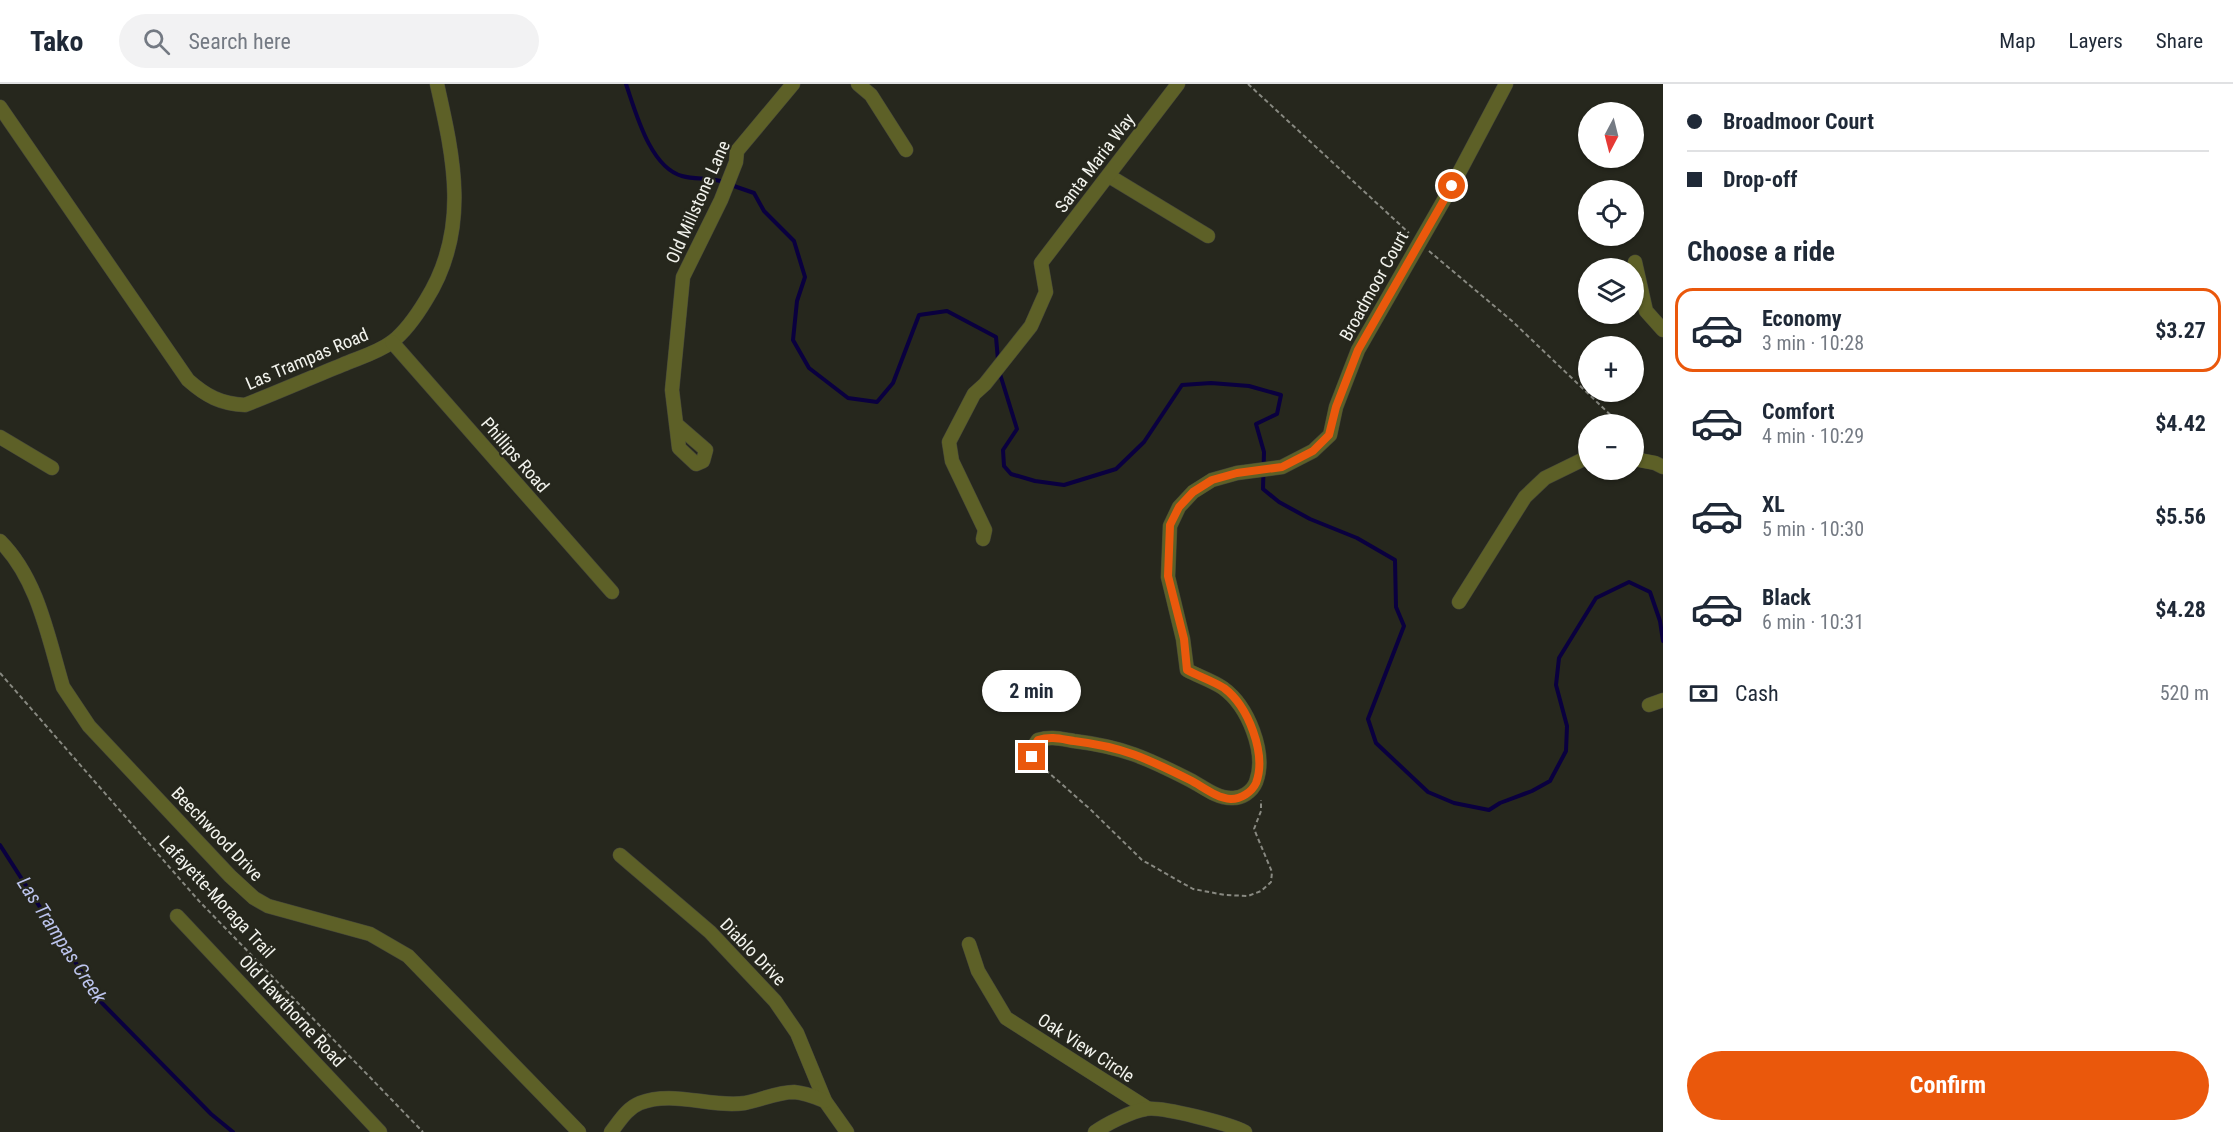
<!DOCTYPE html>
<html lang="en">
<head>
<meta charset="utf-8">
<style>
	:root { --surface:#fff; --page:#f2f2f3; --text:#1f2937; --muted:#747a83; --line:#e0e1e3; --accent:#ea580c }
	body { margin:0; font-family:"Roboto Condensed",sans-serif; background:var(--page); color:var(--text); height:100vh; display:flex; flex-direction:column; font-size:22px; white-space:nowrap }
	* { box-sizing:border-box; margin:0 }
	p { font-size:20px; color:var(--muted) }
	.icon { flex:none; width:33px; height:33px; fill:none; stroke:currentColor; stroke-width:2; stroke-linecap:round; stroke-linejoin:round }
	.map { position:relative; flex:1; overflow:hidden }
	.side { display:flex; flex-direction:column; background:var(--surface); width:570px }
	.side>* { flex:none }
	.banner { display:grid; align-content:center; height:132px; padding:0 24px; background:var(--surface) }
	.needle { width:39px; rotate:187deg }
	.tools { position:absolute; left:1578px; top:18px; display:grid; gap:12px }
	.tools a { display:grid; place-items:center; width:66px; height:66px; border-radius:50%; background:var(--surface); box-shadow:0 2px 4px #0004; font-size:30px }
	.end { position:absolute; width:27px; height:27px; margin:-14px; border:8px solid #ea580c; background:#fff; box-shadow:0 0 0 3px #fff }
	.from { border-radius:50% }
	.bubble { position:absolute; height:42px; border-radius:21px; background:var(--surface); box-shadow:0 2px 4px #0004; font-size:20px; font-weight:700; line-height:42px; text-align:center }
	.banner b { display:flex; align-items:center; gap:21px; height:57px; font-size:22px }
	.banner b+b { border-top:2px solid var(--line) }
	.banner i { width:15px; height:15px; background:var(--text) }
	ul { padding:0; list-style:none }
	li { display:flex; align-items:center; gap:18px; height:84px; margin:0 12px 9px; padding:0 12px; border:3px solid transparent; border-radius:18px }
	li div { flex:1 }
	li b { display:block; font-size:22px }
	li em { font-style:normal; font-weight:700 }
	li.selected { border-color:var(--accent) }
	li>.icon { width:54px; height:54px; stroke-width:1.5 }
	h2 { padding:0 24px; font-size:27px; line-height:72px }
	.pay { display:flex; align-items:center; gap:15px; height:66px; padding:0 24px; font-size:22px }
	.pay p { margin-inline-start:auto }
	.cta { display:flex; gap:12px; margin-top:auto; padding:12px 24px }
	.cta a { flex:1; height:69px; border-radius:36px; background:var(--accent); color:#fff; font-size:24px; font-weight:700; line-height:69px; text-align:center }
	header { display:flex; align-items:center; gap:36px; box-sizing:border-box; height:84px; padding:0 30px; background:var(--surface); border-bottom:2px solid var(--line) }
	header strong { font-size:28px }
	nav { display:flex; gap:33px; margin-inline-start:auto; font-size:21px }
	.search { width:420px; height:54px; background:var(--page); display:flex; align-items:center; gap:15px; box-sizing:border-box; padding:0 21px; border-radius:33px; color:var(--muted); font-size:22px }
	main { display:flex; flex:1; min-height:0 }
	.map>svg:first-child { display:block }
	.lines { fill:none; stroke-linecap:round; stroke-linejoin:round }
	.stream { stroke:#0a003f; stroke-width:4 }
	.minor-casing { stroke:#43443a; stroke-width:15 }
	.path { stroke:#888981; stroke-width:2; stroke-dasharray:4.5 3; stroke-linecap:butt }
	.minor { stroke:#5d6027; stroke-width:14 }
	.route { stroke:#ea580c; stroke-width:8 }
	.labels { text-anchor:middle; stroke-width:4.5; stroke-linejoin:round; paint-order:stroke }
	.street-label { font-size:18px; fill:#f2f3ed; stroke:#26271d }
	.water-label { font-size:20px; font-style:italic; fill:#bcc4ed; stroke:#26271d }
</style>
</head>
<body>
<header>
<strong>Tako</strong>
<div class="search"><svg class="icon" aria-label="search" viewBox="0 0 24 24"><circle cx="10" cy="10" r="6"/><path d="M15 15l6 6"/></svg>Search here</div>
<nav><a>Map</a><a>Layers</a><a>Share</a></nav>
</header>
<main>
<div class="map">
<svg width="1663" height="1048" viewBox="0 0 1663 1048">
	<rect width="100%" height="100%" fill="#26271d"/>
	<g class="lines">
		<!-- stream -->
		<g class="stream">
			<path d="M626 0C636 29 650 83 682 92 696 96 708 93 724 98"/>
			<polyline points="731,101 754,109 764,127 794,157 805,193 797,217 793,256 809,284 848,314 877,318 893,299 919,231 947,227 996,253 998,276"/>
			<polyline points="1000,290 1017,345 1003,366 1004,382 1011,390 1035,397 1064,401 1116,385 1144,358 1182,301 1211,299 1249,302 1281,311 1277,330 1256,340 1264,368 1263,405 1279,418 1310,435 1357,454 1395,476 1396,523 1404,542 1368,635 1376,659 1428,708 1454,719 1489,726 1500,719 1532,707 1550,697 1566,667 1567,642 1556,601 1559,574 1596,514 1629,498 1650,508 1660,537 1663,557"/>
			<polyline points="0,761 101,918 211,1030 233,1048"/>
		</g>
		<defs>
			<g id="minor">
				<polyline points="858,0 871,11 906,66"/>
				<path d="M0 23 188 296C206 312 221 320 245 321 278 308 310 294 342 281 358 274 377 269 392 258 406 247 417 231 426 216 470 146 454 75 437 0"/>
				<polyline points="1109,92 1208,152"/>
				<polyline points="1635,178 1646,227 1663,246"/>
				<polyline points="392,258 612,508"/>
				<polyline points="676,340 706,366 703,377 696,380 679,364 672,306 683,193 721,116 736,78 737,67 793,0"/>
				<polyline points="0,353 52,384"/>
				<polyline points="1634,375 1655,379 1663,383"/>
				<polyline points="983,455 985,446 952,377 949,358 974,310 985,300 1031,242 1046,208 1041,179 1178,0"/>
				<path d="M0 457C38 495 48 553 63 603L89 642 230 792 254 814 268 822 370 850 408 872 579 1048"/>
				<polyline points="1459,518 1525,413 1545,394 1588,373"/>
				<polyline points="1649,621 1663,616"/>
				<path d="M1032 673 1034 662 1038 656C1051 652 1061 655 1074 657 1123 663 1147 674 1190 696 1202 702 1216 714 1231 714 1241 715 1252 708 1256 698 1267 669 1248 622 1223 604 1213 597 1198 592 1187 586L1183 555 1168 493 1170 442 1179 423 1193 408 1212 396 1237 389 1282 383 1313 367 1330 351 1336 323 1358 266 1452 102 1506 0"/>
				<polyline points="620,771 710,848 775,917 797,949 825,1017 847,1048"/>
				<polyline points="177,832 380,1048"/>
				<polyline points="969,860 978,887 1006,934 1147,1024"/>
				<path d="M611 1048C619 1038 627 1024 640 1019 673 1006 711 1024 745 1019 761 1016 778 1008 794 1008 806 1009 815 1013 825 1017"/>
				<path d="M1095 1048C1106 1040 1132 1027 1146 1025 1161 1022 1230 1040 1245 1048"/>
			</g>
		</defs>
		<!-- minor casing -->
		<use href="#minor" class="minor-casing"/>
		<!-- path -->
		<g class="path">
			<polyline points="1248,0 1409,149"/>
			<polyline points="1429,167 1512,237 1620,340"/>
			<polyline points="1634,353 1643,363"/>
			<polyline points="0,589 199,817 423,1048"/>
			<polyline points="1040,681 1090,725 1142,776 1193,805 1225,811 1248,812 1261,807 1271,798 1272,788 1254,745 1261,727 1261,716"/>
		</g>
		<!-- minor -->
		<use href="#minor" class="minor"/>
	</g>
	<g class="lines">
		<!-- route -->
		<path class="route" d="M1032 673 1034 662 1038 656C1051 652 1061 655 1074 657 1123 663 1146 674 1190 696 1202 702 1216 714 1231 715 1241 715 1252 708 1256 699 1267 670 1248 622 1224 604 1213 597 1198 592 1187 586L1184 555 1168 492 1170 441 1179 423 1193 408 1212 396 1237 389 1282 383 1313 367 1329 351 1336 323 1358 266 1452 102"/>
	</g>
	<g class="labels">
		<!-- street labels -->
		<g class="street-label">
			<text transform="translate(1095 79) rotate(-53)" y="6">Santa Maria Way</text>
			<text transform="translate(698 118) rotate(-66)" y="6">Old Millstone Lane</text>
			<text transform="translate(1374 202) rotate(-61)" y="6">Broadmoor Court</text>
			<text transform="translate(307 275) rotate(-23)" y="6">Las Trampas Road</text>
			<text transform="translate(515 371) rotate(49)" y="6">Phillips Road</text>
			<text transform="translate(217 750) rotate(46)" y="6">Beechwood Drive</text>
			<text transform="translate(217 813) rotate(47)" y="6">Lafayette-Moraga Trail</text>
			<text transform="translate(753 868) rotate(46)" y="6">Diablo Drive</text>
			<text transform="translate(292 927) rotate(47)" y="6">Old Hawthorne Road</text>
			<text transform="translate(1086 964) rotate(33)" y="6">Oak View Circle</text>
		</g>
		<!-- water labels -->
		<g class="water-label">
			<text transform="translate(62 856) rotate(57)" y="7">Las Trampas Creek</text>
		</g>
	</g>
</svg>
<div class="tools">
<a><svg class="needle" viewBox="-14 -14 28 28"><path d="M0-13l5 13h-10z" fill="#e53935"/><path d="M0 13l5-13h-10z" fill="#747a83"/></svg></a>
<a><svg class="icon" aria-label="locate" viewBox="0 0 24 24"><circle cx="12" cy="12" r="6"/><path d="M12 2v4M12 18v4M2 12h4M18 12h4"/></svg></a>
<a><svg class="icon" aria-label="layers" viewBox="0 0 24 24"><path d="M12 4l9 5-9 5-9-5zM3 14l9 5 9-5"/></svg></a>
<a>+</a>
<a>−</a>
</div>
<i class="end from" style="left:1452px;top:102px"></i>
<i class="end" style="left:1032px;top:673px"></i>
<div class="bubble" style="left:982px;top:586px;width:99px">2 min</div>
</div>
<section class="side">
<div class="banner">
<b><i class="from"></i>Broadmoor Court</b>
<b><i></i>Drop-off</b>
</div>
<h2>Choose a ride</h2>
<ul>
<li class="selected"><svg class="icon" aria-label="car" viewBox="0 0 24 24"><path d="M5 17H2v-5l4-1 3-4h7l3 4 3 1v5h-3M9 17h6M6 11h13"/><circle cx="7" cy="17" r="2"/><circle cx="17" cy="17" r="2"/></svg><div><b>Economy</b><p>3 min · 10:28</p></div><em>$3.27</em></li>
<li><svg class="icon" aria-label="car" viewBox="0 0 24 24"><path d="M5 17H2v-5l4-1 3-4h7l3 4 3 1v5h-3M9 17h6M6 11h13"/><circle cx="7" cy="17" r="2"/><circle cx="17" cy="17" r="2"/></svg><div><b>Comfort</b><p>4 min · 10:29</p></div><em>$4.42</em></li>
<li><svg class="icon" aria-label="car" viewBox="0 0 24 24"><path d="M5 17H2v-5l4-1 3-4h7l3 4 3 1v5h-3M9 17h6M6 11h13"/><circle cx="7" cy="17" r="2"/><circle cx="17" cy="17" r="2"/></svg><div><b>XL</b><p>5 min · 10:30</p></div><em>$5.56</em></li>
<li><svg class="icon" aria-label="car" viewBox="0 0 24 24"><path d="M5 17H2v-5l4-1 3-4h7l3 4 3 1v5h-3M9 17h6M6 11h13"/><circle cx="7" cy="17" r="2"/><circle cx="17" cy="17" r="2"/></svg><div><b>Black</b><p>6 min · 10:31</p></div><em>$4.28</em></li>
</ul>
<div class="pay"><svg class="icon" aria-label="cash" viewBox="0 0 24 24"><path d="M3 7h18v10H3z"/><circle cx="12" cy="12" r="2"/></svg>Cash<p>520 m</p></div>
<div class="cta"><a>Confirm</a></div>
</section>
</main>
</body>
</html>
